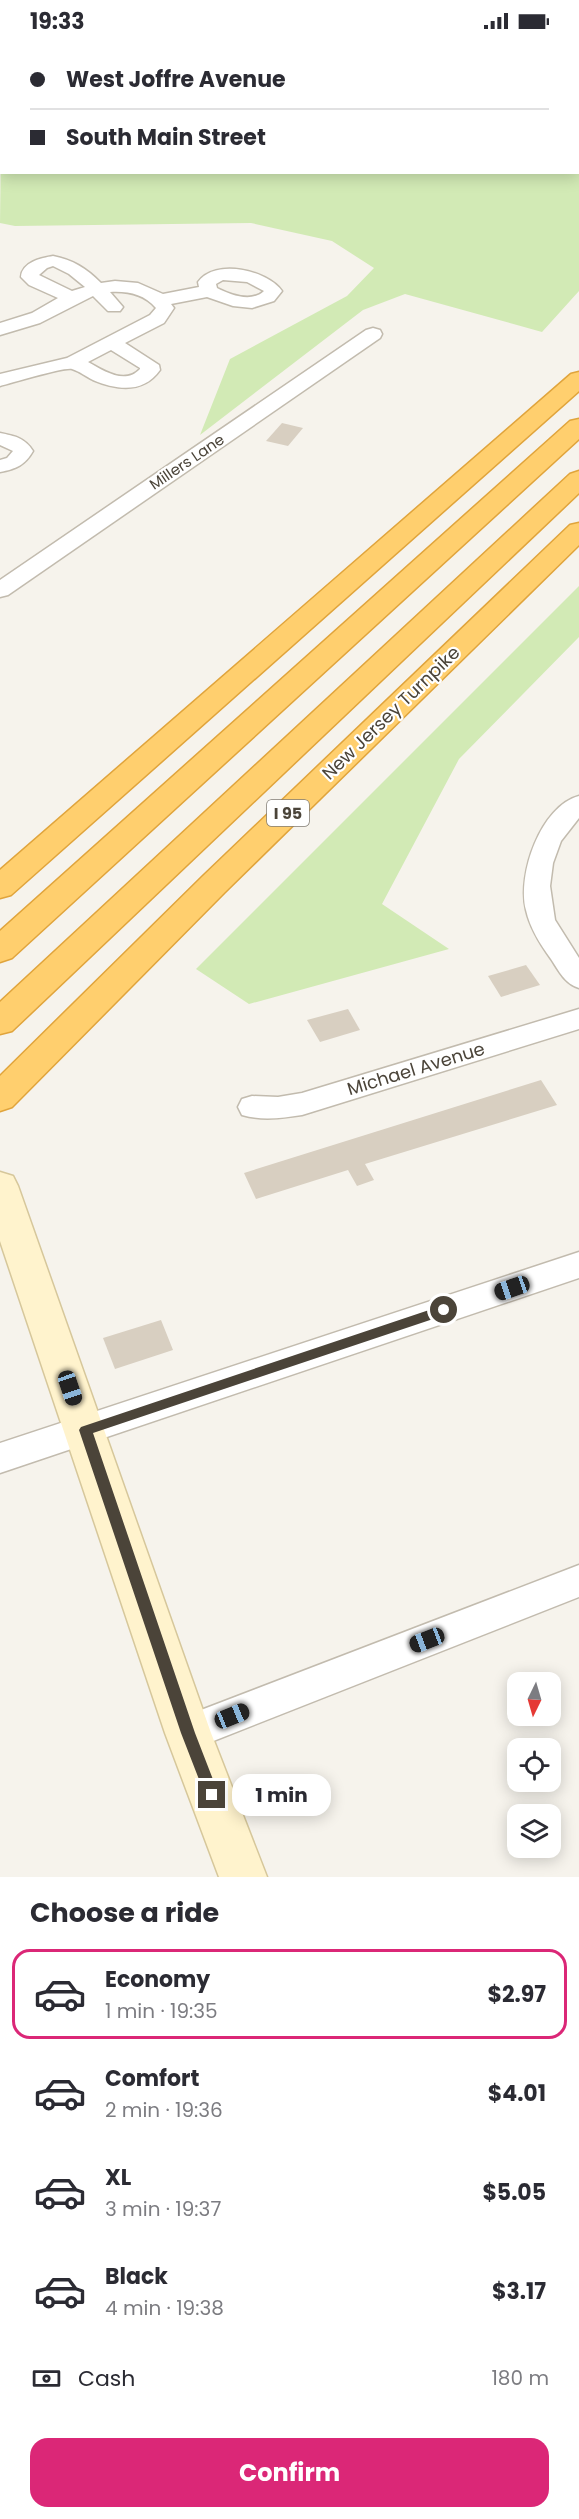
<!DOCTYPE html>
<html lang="en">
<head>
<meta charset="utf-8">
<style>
	:root { --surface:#fff; --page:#f2f2f3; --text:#2b2b33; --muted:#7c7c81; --line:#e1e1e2; --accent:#db2777 }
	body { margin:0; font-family:Poppins,sans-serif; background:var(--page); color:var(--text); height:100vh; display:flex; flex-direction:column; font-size:22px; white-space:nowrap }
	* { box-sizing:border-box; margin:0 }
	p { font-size:20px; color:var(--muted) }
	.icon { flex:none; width:33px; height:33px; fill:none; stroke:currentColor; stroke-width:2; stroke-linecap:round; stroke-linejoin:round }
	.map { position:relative; height:1835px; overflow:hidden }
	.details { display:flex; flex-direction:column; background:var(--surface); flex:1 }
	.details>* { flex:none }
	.banner { position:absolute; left:0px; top:0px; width:579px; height:132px; box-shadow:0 3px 15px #0003; display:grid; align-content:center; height:132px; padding:0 30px; background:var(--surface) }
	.needle { width:39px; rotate:185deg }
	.fabs { position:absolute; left:507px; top:1630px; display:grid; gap:12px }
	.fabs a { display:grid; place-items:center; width:54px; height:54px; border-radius:12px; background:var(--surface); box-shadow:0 3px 15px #0003; font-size:30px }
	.end { position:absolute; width:27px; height:27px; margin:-14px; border:8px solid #4b4439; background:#fff; box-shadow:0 0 0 3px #fff }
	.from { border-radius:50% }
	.bubble { position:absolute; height:42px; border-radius:18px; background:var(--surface); box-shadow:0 3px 15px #0003; font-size:20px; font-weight:700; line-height:42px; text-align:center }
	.car { position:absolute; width:18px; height:36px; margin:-18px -9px; border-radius:8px; box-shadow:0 0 4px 2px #0007; background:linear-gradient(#222 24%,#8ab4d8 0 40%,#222 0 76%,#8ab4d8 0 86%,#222 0) }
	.banner b { display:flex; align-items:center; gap:21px; height:57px; font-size:22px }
	.banner b+b { border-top:2px solid var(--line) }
	.banner i { width:15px; height:15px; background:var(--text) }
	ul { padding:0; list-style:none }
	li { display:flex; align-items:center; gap:18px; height:90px; margin:0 12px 9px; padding:0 18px; border:3px solid transparent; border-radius:18px }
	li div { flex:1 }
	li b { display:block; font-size:22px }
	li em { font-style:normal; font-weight:700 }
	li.selected { border-color:var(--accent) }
	li>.icon { width:54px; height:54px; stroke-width:1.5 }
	h2 { padding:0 30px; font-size:27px; line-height:72px }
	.pay { display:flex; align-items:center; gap:15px; height:66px; padding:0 30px; font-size:22px }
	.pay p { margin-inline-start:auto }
	.cta { display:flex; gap:12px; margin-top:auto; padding:12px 30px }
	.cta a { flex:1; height:69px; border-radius:18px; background:var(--accent); color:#fff; font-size:24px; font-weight:700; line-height:69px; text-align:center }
	.status { display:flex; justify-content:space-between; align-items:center; height:42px; padding:0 30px; background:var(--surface); direction:ltr }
	.status svg { height:16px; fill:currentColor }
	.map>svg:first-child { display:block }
	.green { fill:#d2eab5 }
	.building { fill:#d8cfc1 }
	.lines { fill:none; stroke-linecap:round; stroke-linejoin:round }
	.street-casing { stroke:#c2bbae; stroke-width:3 }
	.secondary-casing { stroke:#d6c79b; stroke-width:3 }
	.highway-casing { stroke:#e0a43c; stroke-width:3 }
	.street { fill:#fff; fill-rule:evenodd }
	.secondary { fill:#fff3cd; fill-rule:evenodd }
	.highway { fill:#ffcf6e; fill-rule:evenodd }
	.route { fill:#4b4439 }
	.labels { text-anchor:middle; stroke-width:4.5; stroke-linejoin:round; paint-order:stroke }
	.far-street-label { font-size:15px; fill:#4b4439; stroke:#fff }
	.shield { fill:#fff; stroke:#817c74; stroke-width:1.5 }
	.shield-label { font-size:16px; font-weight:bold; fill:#4b4439 }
	.street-label { font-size:18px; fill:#4b4439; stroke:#fff }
</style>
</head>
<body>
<div class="status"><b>19:33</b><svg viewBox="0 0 49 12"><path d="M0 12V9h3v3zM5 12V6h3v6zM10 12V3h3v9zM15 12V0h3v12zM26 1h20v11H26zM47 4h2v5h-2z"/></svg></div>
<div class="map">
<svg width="579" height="1835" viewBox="0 0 579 1835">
	<rect width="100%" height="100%" fill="#f6f3ec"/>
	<!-- green -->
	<g class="green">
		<polygon points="579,83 579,249 542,290 405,252 363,268 200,393 230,317 347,254 374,226 332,199 251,181 15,184 0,181 1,102 2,130 578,130"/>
		<polygon points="579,544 579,595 459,717 382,862 449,907 249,962 196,927"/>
	</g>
	<!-- building -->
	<g class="building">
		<polygon points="282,381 303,386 288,404 266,399"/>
		<polygon points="526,923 540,943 501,955 488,934"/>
		<polygon points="348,967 360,988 320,1000 307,978"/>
		<polygon points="541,1038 557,1063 365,1122 374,1138 357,1144 348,1128 256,1157 244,1131"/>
		<polygon points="161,1278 173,1308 115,1327 103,1296"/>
	</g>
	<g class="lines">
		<defs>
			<g id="street">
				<rect x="211" y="0" width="14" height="2"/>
				<rect x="440" y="0" width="14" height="2"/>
				<polygon points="579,0 579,8 578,8 578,2 572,2"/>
				<rect x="0" y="57" width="2" height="10"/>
				<path d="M53 214C73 218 86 226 101 241L115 239 138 241 163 252 199 245 198 240C215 216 267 228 282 249L274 259 252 266 233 264 207 255 171 262 174 266 164 281 125 301 159 323 160 328C143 352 117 348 93 338 87 335 79 329 72 327 64 325 12 341 0 344V332L67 316 150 273 156 266C144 252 128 249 110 250L123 265 120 269H108L93 254 40 281 0 293V281L32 271 58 256 29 243 21 235C22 220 41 216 53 214ZM53 224 69 232 85 245 72 249 39 233 47 226ZM223 238 247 240 264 249C251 261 231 253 217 246L216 242ZM111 308 140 326V327C125 343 104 329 88 320Z"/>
				<polygon points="373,286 380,288 382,292 380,296 8,553 0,555 0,538 366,288"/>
				<path d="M0 391C15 394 25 396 33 409 25 423 16 427 0 430V418L7 416 13 409 0 403Z"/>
				<path d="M579 754V776L561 799 553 821 550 844 555 878 579 916V946C565 942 559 929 551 917 540 902 530 886 526 868 517 832 541 764 579 754Z"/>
				<path d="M579 967V987L302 1073C282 1076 262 1079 242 1073L238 1065 242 1057 252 1054 278 1055 302 1051Z"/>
				<polygon points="579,1210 579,1236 0,1431 0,1401"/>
				<polygon points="579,1523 579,1555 188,1709 175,1704 169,1691 175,1678"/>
			</g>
			<polygon id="secondary" points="0,1130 13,1134 18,1144 211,1691 267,1835 219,1835 165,1691 0,1199"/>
			<g id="highway">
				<polygon points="579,330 579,349 11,853 0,856 0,828 571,332"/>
				<polygon points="579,377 579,397 12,916 0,920 0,889 570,379"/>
				<polygon points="579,429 579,451 12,989 0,992 0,960 570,432"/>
				<polygon points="579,481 579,503 225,850 12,1065 0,1069 0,1034 203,834 570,483"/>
			</g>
		</defs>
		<!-- street casing -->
		<use href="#street" class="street-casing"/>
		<!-- secondary casing -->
		<use href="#secondary" class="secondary-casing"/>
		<!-- highway casing -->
		<use href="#highway" class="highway-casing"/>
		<!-- street -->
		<use href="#street" class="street"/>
		<!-- secondary -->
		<use href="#secondary" class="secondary"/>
		<!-- highway -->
		<use href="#highway" class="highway"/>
	</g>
	<!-- route -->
	<polygon class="route" points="444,1263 450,1268 448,1272 93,1391 195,1691 219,1753 217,1758 212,1760 207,1758 181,1691 79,1388 81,1385"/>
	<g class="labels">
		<!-- far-street labels -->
		<g class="far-street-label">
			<text transform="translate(187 420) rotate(-34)" y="5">Millers Lane</text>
		</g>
		<!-- shield labels -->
		<rect class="shield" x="267" y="758" width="42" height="26" rx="4.5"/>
		<g class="shield-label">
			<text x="288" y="777">I 95</text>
		</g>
		<!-- street labels -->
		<g class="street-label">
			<text transform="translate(391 671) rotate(-44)" y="6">New Jersey Turnpike</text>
			<text transform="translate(416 1027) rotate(-17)" y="6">Michael Avenue</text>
		</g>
	</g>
</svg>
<div class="fabs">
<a><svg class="needle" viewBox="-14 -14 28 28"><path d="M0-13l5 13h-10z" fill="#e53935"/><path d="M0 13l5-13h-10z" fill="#7c7c81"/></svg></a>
<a><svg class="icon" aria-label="locate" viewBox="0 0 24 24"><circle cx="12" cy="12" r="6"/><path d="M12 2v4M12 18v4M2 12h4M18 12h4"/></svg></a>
<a><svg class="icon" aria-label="layers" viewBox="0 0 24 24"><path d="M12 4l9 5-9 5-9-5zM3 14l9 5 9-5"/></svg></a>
</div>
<i class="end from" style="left:444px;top:1268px"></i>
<i class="end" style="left:212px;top:1753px"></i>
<div class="bubble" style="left:232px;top:1732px;width:99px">1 min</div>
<i class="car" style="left:512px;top:1246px;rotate:251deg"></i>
<i class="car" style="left:70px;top:1346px;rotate:161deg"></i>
<i class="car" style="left:427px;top:1598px;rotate:249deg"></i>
<i class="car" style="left:232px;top:1674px;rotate:68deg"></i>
<div class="banner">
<b><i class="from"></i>West Joffre Avenue</b>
<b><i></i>South Main Street</b>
</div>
</div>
<section class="details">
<h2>Choose a ride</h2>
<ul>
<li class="selected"><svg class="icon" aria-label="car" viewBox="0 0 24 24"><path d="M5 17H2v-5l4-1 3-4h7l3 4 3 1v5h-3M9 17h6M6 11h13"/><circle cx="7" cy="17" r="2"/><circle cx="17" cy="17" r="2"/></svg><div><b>Economy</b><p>1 min · 19:35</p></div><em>$2.97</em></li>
<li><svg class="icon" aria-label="car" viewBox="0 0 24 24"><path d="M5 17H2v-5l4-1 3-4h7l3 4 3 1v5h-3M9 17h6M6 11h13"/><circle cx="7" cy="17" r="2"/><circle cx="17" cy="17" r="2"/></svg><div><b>Comfort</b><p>2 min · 19:36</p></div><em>$4.01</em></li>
<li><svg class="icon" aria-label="car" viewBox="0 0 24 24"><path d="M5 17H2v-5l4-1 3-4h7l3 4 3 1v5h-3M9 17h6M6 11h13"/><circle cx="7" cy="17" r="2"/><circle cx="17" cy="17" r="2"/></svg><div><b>XL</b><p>3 min · 19:37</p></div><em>$5.05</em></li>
<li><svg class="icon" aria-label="car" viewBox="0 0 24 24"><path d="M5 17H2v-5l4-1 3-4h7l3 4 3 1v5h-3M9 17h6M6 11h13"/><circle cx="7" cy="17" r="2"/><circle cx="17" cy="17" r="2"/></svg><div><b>Black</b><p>4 min · 19:38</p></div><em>$3.17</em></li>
</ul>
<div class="pay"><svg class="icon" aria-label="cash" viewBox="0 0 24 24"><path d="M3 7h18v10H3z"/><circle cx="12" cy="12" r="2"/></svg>Cash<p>180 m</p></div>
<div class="cta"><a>Confirm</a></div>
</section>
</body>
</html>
